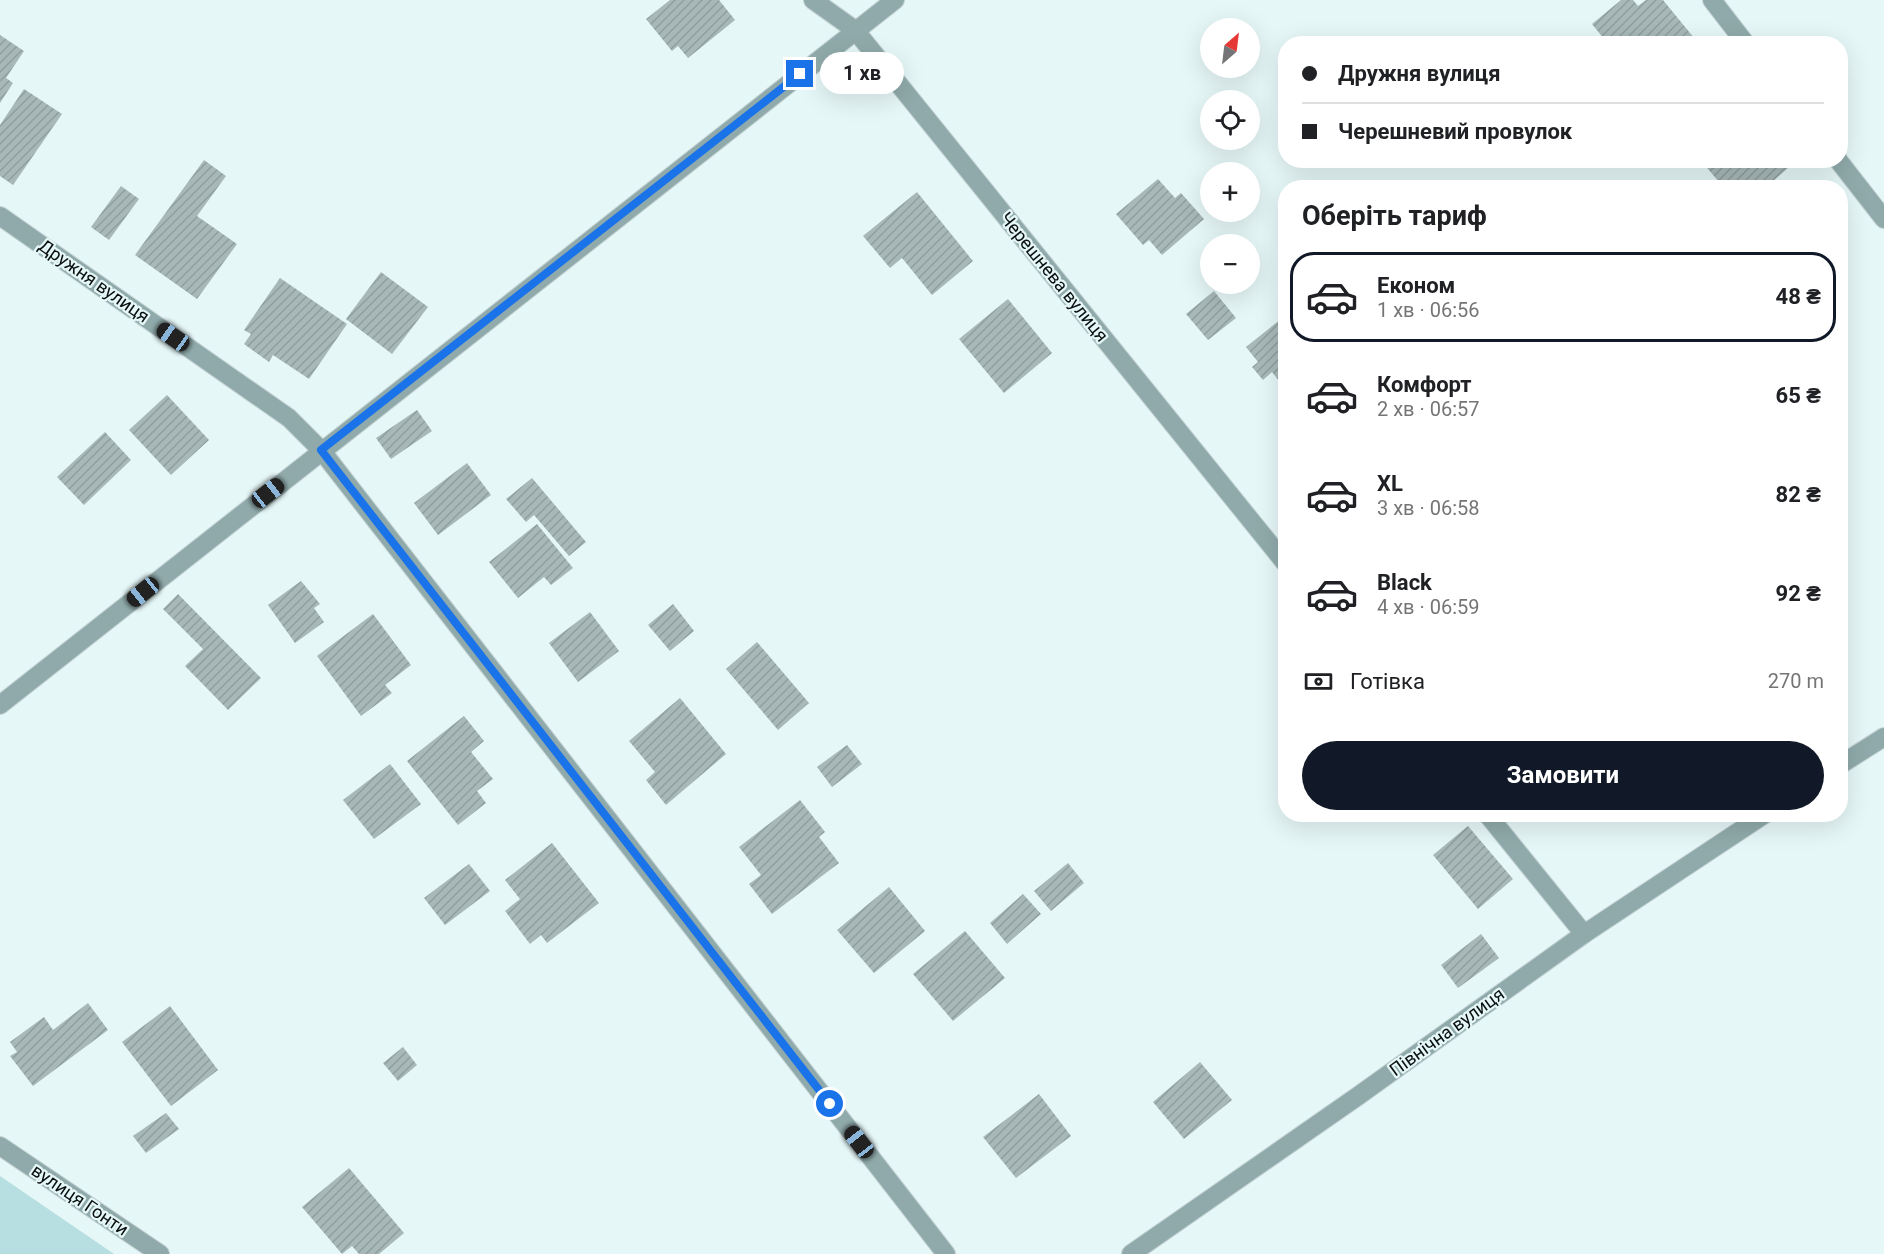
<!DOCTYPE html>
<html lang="uk">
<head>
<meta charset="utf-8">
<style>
	:root { --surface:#fff; --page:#f6f6f6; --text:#202124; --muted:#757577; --line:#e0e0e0; --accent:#111827 }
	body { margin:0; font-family:Roboto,sans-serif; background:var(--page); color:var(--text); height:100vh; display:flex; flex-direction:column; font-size:22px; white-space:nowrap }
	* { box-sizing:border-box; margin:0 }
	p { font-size:20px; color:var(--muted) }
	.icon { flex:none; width:33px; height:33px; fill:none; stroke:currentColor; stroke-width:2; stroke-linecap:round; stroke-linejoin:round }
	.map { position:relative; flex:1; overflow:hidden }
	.panel { position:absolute; left:1278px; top:180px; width:570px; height:642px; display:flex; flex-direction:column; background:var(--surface); border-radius:24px; box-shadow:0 6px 24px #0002 }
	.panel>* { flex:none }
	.banner { position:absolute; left:1278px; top:36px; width:570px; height:132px; border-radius:24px; box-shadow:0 6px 24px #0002; display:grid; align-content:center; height:132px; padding:0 24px; background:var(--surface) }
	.needle { width:39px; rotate:28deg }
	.buttons { position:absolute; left:1200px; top:18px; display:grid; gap:12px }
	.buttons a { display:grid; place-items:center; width:60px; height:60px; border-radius:50%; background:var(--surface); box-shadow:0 6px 24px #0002; font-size:30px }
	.end { position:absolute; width:27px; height:27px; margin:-14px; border:8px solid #1a73e8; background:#fff; box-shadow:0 0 0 3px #fff }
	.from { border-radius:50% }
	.bubble { position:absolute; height:42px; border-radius:21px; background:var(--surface); box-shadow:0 6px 24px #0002; font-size:20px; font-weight:700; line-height:42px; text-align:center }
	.car { position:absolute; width:18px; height:36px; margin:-18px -9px; border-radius:8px; box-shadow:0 0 4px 2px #0007; background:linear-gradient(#222 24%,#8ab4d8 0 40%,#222 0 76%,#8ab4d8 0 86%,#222 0) }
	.banner b { display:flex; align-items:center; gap:21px; height:57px; font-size:22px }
	.banner b+b { border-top:2px solid var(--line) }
	.banner i { width:15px; height:15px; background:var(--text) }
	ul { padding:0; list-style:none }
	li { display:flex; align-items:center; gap:18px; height:90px; margin:0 12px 9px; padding:0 12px; border:3px solid transparent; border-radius:24px }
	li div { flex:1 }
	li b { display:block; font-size:22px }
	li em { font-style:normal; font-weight:700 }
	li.on { border-color:var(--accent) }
	li>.icon { width:54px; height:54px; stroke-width:1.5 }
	h2 { padding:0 24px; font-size:27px; line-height:72px }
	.pay { display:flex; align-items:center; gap:15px; height:66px; padding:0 24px; font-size:22px }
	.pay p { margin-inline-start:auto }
	.button { display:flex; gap:12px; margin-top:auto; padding:12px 24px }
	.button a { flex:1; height:69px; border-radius:36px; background:var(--accent); color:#fff; font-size:24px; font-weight:700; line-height:69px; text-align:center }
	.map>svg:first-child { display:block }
	.green { fill:#b7dee0 }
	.building { fill:url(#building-hatch) }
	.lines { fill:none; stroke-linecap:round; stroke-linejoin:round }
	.street-casing { stroke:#c3d2d3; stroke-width:20 }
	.street { stroke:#90aaab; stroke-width:18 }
	.route { stroke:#1a73e8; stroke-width:8 }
	.labels { text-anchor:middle; stroke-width:4.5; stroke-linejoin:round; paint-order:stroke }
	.street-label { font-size:18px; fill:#090f0f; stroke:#e6f7f8 }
</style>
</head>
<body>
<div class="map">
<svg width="1884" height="1254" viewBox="0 0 1884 1254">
	<defs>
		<pattern id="building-hatch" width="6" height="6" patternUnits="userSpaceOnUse" patternTransform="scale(1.5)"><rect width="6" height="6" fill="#a8b8b8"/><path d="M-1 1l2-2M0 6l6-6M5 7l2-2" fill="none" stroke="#8f9d9d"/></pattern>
	</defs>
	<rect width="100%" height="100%" fill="#e6f7f8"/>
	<!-- green -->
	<polygon class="green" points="0,1176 114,1254 0,1254"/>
	<!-- building -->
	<g class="building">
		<polygon points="670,0 719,0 735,20 688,58 678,46 672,51 646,19"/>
		<polygon points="1621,0 1633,0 1638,6 1646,0 1663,0 1699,44 1608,44 1592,24"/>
		<polygon points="0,35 24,51 6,78 13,83 0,103"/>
		<polygon points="24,89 62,114 13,185 0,176 0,125"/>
		<polygon points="204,160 226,176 197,216 237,244 197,299 135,255"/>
		<polygon points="1706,160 1797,160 1765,188 1724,188 1703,163"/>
		<polygon points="1158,179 1175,198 1181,193 1204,219 1162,255 1149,240 1143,245 1116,214"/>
		<polygon points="121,186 139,199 109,240 91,227"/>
		<polygon points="917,192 973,261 932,295 902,258 890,268 863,236"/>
		<polygon points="381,272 428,307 392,354 346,319"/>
		<polygon points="280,278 347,324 309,379 273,355 269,362 244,344 251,334 244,330"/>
		<polygon points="1214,291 1236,318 1208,340 1186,314"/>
		<polygon points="1008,299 1052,353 1004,393 959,339"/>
		<polygon points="1286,315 1286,384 1283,386 1272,372 1263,380 1252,367 1258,362 1246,347"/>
		<polygon points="167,395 209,440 171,475 129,430"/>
		<polygon points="417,410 432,431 391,459 376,438"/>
		<polygon points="105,432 131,460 84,505 57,477"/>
		<polygon points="467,463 491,495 438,535 414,503"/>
		<polygon points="532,478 586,542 569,556 534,515 526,522 506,499"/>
		<polygon points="537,524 573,568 551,585 544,577 518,598 489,562"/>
		<polygon points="301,581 320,604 314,608 324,622 295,643 268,605"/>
		<polygon points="178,594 261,678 228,710 185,666 203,649 163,609"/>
		<polygon points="673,604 694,631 670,651 648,625"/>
		<polygon points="590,612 619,651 578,682 549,643"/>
		<polygon points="373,614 411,665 385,685 392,693 361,716 317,656"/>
		<polygon points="757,642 809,703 778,730 726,669"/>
		<polygon points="680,698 726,754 666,805 646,780 655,772 629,741"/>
		<polygon points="464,716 484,741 471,752 493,779 477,791 486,803 458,825 407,761"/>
		<polygon points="847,745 862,764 832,787 817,767"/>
		<polygon points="390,764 421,804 374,839 343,800"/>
		<polygon points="800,800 825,832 819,837 839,863 772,914 749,884 761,875 739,847"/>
		<polygon points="1468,826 1513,879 1478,909 1433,855"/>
		<polygon points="552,843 599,903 547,943 541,935 530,944 505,911 520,899 505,880"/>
		<polygon points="1068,863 1084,883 1051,911 1034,891"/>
		<polygon points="469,864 490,891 445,925 424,898"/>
		<polygon points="889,887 925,931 874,973 837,930"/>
		<polygon points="1023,894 1041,914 1007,944 990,923"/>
		<polygon points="965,931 1005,978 953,1021 913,974"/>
		<polygon points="1481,934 1499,958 1458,988 1441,965"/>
		<polygon points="88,1003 108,1030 33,1086 10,1056 17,1052 10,1042 44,1017 53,1030"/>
		<polygon points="170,1006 218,1070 171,1106 122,1042"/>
		<polygon points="403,1047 417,1065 398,1081 383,1063"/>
		<polygon points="1200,1062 1232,1100 1184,1139 1153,1102"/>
		<polygon points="1039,1094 1071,1136 1016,1178 983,1137"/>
		<polygon points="166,1113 179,1129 146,1153 133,1136"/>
		<polygon points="349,1168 404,1233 379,1254 359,1254 352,1246 342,1254 302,1207"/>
	</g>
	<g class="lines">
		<defs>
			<g id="street">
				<polyline points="813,0 855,30 1286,564"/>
				<polyline points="1712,0 1746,44"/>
				<polyline points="1838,160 1884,219"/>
				<polyline points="0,216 289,418 321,450 946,1254"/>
				<polyline points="0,705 895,0"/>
				<polyline points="1840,765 1884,737"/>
				<polyline points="1487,814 1584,934"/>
				<polyline points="0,1146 160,1254"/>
				<polyline points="1131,1254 1358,1096 1584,934 1765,814"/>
			</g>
		</defs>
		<!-- street casing -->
		<use href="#street" class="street-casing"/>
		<!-- street -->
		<use href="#street" class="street"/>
	</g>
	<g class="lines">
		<!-- route -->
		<polyline class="route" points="800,74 321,450 830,1104"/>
	</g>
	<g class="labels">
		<!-- street labels -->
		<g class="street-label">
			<text transform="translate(1054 277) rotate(51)" y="6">Черешнева вулиця</text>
			<text transform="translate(94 281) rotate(35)" y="6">Дружня вулиця</text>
			<text transform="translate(1447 1032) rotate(-36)" y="6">Північна вулиця</text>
			<text transform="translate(80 1200) rotate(34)" y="6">вулиця Гонти</text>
		</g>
	</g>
</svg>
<div class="buttons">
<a><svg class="needle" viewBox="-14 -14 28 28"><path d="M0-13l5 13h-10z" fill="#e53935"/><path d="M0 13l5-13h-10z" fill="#757577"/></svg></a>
<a><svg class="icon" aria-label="locate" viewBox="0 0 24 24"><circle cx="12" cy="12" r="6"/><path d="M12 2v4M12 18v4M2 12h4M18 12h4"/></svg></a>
<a>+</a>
<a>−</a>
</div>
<i class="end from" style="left:830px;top:1104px"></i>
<i class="end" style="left:800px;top:74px"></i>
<div class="bubble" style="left:820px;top:52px;width:84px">1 хв</div>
<i class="car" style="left:173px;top:337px;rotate:305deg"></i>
<i class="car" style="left:268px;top:493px;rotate:52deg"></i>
<i class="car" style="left:143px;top:592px;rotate:231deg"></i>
<i class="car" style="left:859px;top:1142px;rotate:322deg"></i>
<div class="banner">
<b><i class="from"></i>Дружня вулиця</b>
<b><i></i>Черешневий провулок</b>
</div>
<section class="panel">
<h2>Оберіть тариф</h2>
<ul>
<li class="on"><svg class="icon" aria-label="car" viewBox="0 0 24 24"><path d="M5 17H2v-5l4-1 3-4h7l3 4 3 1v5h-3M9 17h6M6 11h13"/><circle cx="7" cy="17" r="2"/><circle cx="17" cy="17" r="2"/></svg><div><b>Економ</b><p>1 хв · 06:56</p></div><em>48 ₴</em></li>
<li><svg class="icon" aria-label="car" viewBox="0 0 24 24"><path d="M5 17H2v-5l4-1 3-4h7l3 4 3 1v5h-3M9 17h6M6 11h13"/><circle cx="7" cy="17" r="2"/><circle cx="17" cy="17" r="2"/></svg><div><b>Комфорт</b><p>2 хв · 06:57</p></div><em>65 ₴</em></li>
<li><svg class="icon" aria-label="car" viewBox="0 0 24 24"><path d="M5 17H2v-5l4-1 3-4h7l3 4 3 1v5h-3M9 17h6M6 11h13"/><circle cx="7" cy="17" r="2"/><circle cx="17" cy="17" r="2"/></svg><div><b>XL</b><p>3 хв · 06:58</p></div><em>82 ₴</em></li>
<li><svg class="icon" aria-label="car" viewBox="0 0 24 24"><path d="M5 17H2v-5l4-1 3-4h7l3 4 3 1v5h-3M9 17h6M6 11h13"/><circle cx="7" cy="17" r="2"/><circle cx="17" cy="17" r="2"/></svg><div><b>Black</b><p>4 хв · 06:59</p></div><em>92 ₴</em></li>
</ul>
<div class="pay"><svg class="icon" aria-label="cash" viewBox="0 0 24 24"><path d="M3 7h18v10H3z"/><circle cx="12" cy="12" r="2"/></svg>Готівка<p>270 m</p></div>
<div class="button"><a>Замовити</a></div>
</section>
</div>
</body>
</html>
